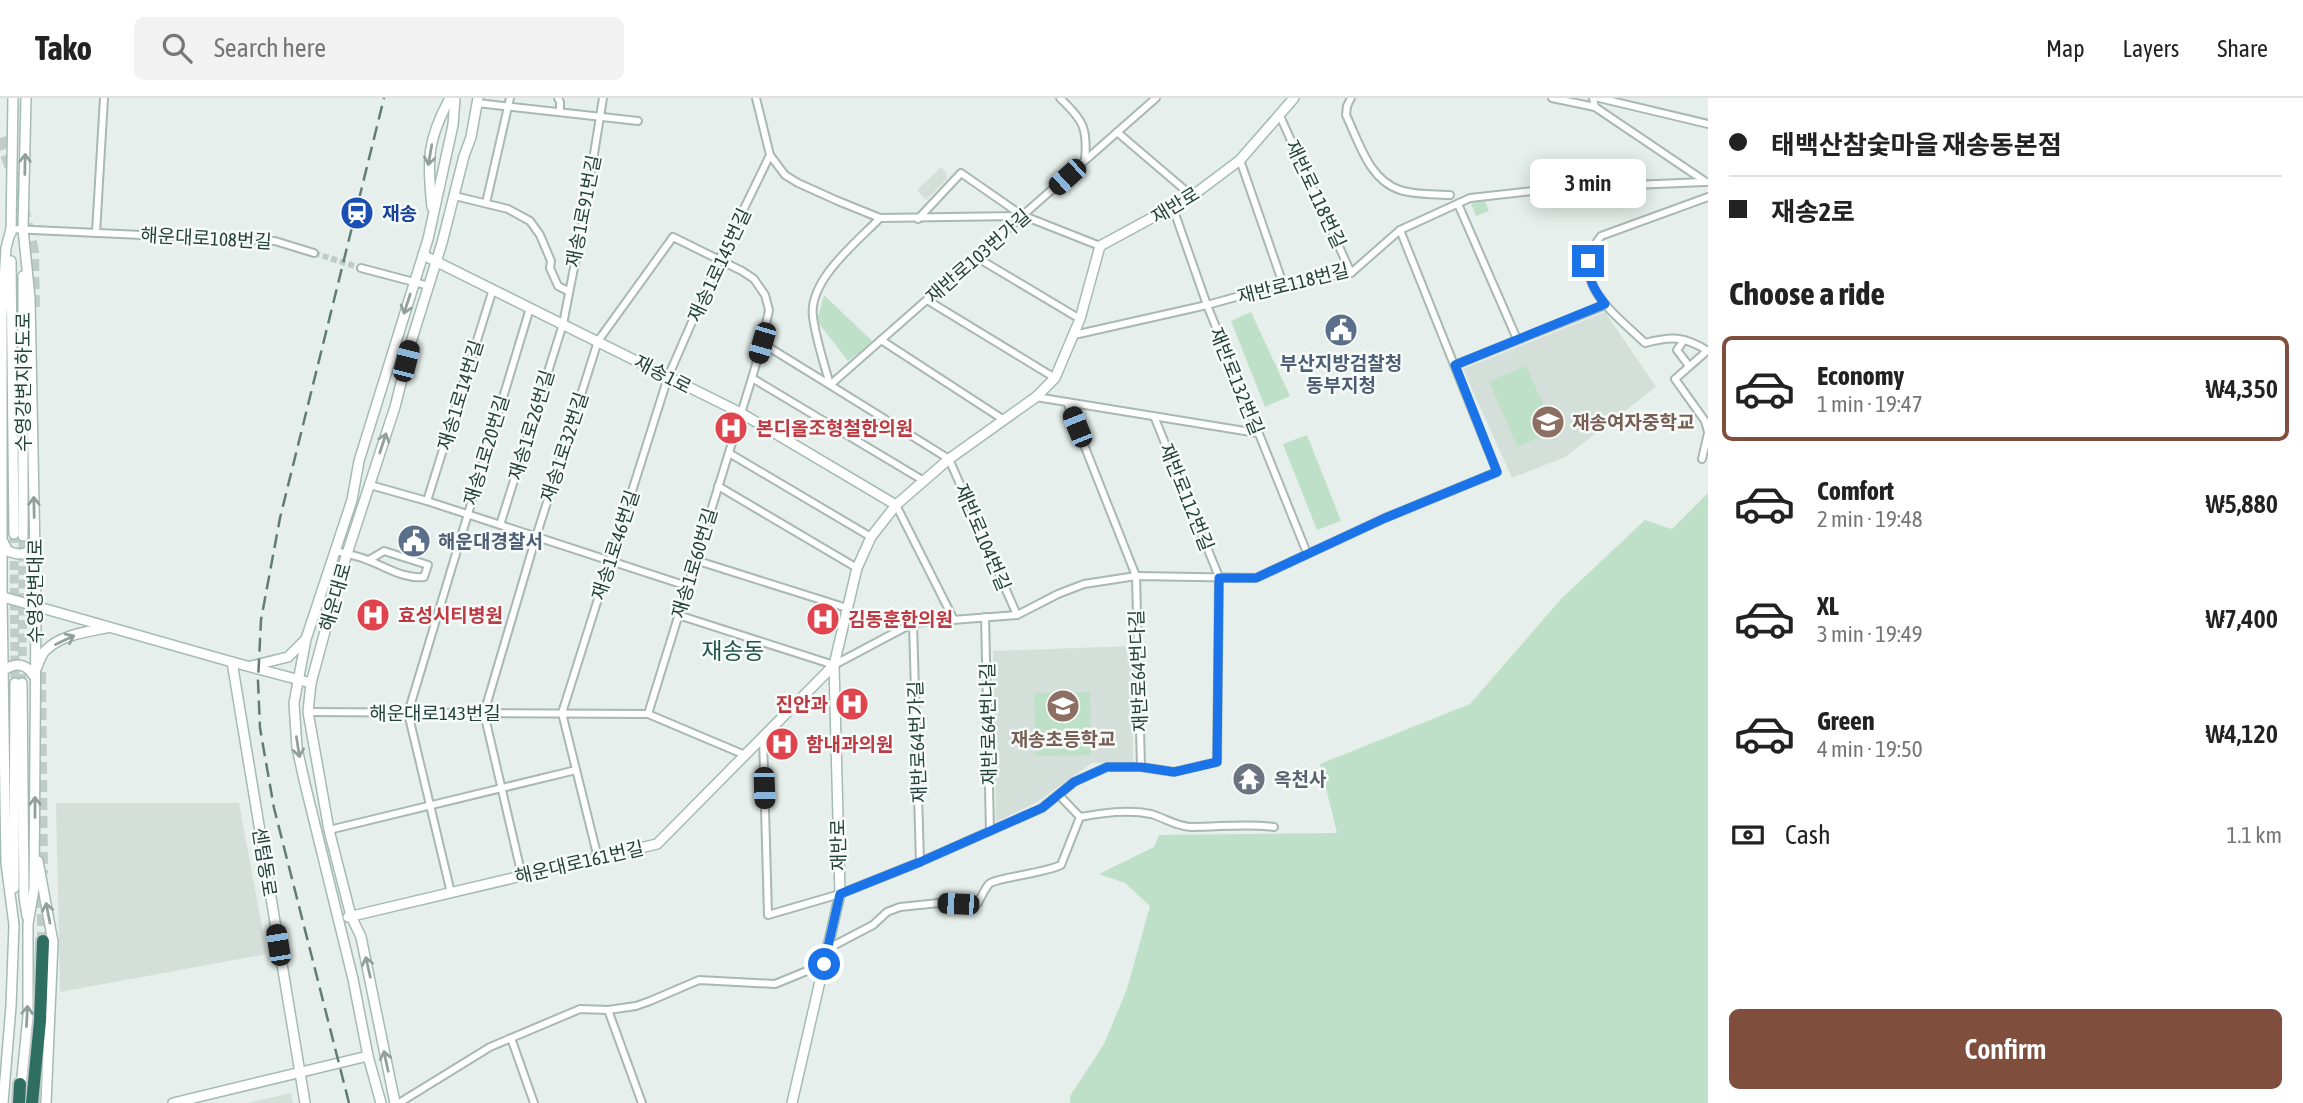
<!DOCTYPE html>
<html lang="en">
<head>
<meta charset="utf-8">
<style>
	:root { --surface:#fff; --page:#f2f2f2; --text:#222; --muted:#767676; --line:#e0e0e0; --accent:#804e3d }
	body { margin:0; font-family:"Asap Condensed","Noto Sans KR",sans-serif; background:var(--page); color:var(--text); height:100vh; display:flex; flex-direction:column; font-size:26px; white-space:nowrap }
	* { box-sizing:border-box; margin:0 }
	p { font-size:23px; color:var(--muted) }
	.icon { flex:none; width:38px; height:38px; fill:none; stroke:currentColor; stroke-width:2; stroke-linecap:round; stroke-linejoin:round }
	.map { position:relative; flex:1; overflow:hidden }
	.drawer { display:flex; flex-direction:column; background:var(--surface); width:595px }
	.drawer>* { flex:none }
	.guide { display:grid; align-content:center; height:154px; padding:0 21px; background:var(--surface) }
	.end { position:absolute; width:32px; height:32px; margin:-16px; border:9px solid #1a73e8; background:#fff; box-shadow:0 0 0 4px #fff }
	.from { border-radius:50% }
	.bubble { position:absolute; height:49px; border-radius:10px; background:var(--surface); box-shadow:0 4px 18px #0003; font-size:23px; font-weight:600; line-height:49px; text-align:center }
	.car { position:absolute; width:21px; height:42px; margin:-21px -10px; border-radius:9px; box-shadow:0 0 5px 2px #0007; background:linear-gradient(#222 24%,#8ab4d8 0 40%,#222 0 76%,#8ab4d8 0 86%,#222 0) }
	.guide b { display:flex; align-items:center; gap:24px; height:66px; font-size:26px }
	.guide b+b { border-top:2px solid var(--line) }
	.guide i { width:18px; height:18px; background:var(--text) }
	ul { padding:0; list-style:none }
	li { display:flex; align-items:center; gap:21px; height:105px; margin:0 14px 10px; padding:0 7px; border:4px solid transparent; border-radius:10px }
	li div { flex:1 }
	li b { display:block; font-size:26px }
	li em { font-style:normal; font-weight:600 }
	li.current { border-color:var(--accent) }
	li>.icon { width:63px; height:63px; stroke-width:1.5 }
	h2 { padding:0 21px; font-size:32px; line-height:84px }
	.pay { display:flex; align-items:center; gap:18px; height:77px; padding:0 21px; font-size:26px }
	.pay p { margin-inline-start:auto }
	.action { display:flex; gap:14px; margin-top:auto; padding:14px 21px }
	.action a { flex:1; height:80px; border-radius:10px; background:var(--accent); color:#fff; font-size:28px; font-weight:600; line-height:80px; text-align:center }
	header { display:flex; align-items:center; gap:42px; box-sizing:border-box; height:98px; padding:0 35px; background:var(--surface); border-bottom:2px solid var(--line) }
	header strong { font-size:33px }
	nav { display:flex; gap:38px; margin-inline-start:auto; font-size:24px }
	.search { width:490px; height:63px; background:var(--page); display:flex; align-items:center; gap:18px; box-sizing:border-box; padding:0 24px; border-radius:10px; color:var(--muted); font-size:26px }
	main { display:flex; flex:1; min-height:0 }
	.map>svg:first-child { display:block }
	.built { fill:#d4dfda }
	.green { fill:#bfe0c8 }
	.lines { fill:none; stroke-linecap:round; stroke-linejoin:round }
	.street-tunnel { stroke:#bfccc8; stroke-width:6; stroke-dasharray:6 3; stroke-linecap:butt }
	.secondary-tunnel { stroke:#bfccc8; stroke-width:9; stroke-dasharray:9 4.5; stroke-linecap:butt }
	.highway-tunnel { stroke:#bfccc8; stroke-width:12; stroke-dasharray:12 6; stroke-linecap:butt }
	.street-casing { stroke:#a8b8b2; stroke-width:10 }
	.secondary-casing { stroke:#a4bbb3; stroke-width:12 }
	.highway-casing { stroke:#c2cac8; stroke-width:16 }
	.street { stroke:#fff; stroke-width:6 }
	.secondary { stroke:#fff; stroke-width:9 }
	.highway { stroke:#2f6f62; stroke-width:12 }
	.rail { stroke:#5f7d75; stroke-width:2.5; stroke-dasharray:14 7; stroke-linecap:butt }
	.oneway { stroke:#92a09c }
	.route { stroke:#1a73e8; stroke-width:9 }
	.labels { text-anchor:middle; stroke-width:5; stroke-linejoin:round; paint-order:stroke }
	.street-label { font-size:19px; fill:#24423a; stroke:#f7fbf9 }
	.transit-label { font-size:19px; font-weight:bold; fill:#164399; stroke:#f7fbf9; text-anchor:start }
	.service-label { font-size:19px; font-weight:bold; fill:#4e5e75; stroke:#f7fbf9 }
	.education-label { font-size:19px; font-weight:bold; fill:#785e54; stroke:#f7fbf9; text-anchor:start }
	.health-label { font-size:19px; font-weight:bold; fill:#be3a42; stroke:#f7fbf9; text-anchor:start }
	.worship-label { font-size:19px; font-weight:bold; fill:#5b616d; stroke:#f7fbf9; text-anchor:start }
	.quarter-label { font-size:23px; fill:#1f5548; stroke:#f7fbf9 }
</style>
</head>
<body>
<header>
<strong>Tako</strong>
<div class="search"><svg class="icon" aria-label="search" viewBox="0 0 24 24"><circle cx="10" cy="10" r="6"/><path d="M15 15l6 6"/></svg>Search here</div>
<nav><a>Map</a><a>Layers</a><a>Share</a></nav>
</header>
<main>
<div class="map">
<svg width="1708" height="1005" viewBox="0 0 1708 1005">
	<rect width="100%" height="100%" fill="#e6efeb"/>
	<!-- built -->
	<g class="built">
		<polygon points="941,69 946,75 947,81 926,102 917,92"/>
		<polygon points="1605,214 1656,289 1565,359 1512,380 1463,271"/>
		<polygon points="1131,548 1133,664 1092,665 1037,704 996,724 993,553"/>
		<polygon points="56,705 239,705 267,856 60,894"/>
		<polygon points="291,995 293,1005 248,1005"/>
	</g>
	<!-- green -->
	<g class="green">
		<polygon points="1484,101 1489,113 1476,118 1471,106"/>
		<polygon points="824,197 873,244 848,263 817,223"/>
		<polygon points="1251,214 1290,298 1265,309 1231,223"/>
		<polygon points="1526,268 1555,333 1517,349 1489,283"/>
		<polygon points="1307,337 1341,423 1317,432 1283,346"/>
		<polygon points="1708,395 1708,1005 1070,1005 1070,998 1104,946 1127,891 1150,808 1125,785 1099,776 1154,749 1159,737 1337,735 1320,666 1470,606 1561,501 1645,422 1672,431"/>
		<polygon points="1090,594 1091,657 1035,658 1034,595"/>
	</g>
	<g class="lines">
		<!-- street-tunnel -->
		<polyline class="street-tunnel" points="314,155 361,170"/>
		<!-- secondary-tunnel -->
		<g class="secondary-tunnel">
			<polyline points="14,436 15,585"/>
			<polyline points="22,585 23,438"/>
		</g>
		<!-- highway-tunnel -->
		<g class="highway-tunnel">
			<polyline points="0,40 18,89 33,153 34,210"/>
			<polyline points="40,574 42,776"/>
			<polyline points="43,798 43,843"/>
		</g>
		<defs>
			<g id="street">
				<polyline points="558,0 560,4 560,14"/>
				<polyline points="756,0 770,57 785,77 798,85 838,103 880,120 1024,118 1100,148"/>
				<path d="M1060 0C1083 22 1088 30 1085 62"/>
				<path d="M1351 0 1347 8 1346 17C1359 44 1369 82 1400 92 1415 97 1434 96 1450 97"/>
				<polyline points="1552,0 1595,9"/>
				<polyline points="1593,0 1595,9 1706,84"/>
				<polyline points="1599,0 1708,26"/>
				<polyline points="477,5 638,23"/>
				<polyline points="1280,18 1351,175"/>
				<polyline points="1117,34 1192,98"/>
				<polyline points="1240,62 1283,186"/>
				<polyline points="455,98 508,111 530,123 540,137 551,163 550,170 558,188 568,193"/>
				<path d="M1708 99 1601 138C1566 183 1614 215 1645 245 1672 238 1684 238 1708 253"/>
				<polyline points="486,105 510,0"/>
				<polyline points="1458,106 1517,241"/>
				<polyline points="1173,110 1207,207 1307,455"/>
				<path d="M880 120C857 144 808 182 813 219 816 242 824 265 830 287L949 361 1017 517"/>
				<polyline points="918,121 961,75 1023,118"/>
				<polyline points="11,131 275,143 314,155"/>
				<polyline points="96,135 104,0"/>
				<polyline points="976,159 1080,221"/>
				<polyline points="361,170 429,188"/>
				<polyline points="927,202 1055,280"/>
				<polyline points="1074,237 1207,207 1283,186 1351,175 1400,132 1470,100 1559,90 1705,84"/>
				<polyline points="881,242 1004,322"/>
				<polyline points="1684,242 1677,252 1689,268"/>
				<polyline points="762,245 830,287 1156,0"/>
				<polyline points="1707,253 1675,281 1705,323 1708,334"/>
				<polyline points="1455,267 1605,207"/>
				<polyline points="752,280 924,383"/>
				<polyline points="1036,299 1257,335"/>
				<polyline points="1067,304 1136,478 1141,669"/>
				<polyline points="729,355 871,439"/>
				<polyline points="1702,361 1708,335"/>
				<polyline points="370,387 427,403 687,488"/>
				<polyline points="718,388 857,470"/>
				<polyline points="427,403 493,191"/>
				<polyline points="896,407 954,522"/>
				<polyline points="500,427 563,226 583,124 603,0"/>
				<path d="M336 453C347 456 359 458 370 463 388 470 404 481 424 479L428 467 384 453 369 462"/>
				<polyline points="695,462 847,510"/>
				<polyline points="678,517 834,567 913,525 1017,517 1058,496 1084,486 1136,478 1256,480 1385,420 1497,374 1400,132"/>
				<polyline points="985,519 990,733"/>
				<polyline points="913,525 920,764"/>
				<polyline points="308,614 648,616 745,657"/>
				<polyline points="763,639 768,817 840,796 920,764 1042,710 1074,684 1107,669 1141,669 1174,674 1217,664 1219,479 1154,318"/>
				<polyline points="1059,697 1080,719"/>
				<path d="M1080 719C1102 715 1128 711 1151 716 1165 720 1177 729 1192 729 1220 729 1246 725 1274 729"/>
				<polyline points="329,732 576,672"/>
				<polyline points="598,760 562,615 668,279 719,162 770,57"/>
				<polyline points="522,778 484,615 536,439 598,243 673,139 742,173 754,181 765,197 769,212 762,245 752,280 648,616"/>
				<polyline points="451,795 408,615 530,210"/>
				<path d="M829 850 873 827 887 814 900 809 939 805 977 806C981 800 984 792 989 786 995 780 1045 775 1061 767L1080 719"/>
				<polyline points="608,912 642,1005"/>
				<polyline points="511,940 534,1005"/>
				<polyline points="399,1005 490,949 580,911 608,912 636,908 650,903 699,882 775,886 824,866"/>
			</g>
			<g id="secondary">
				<path d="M432 109C427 62 427 42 450 0"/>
				<polyline points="11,135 13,0"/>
				<polyline points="423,157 741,315 896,407"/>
				<polyline points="11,163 14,436"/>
				<polyline points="23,178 23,438"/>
				<path d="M3 444 8 453C20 458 26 457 35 448"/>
				<polyline points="0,498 232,564 311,585"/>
				<polyline points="232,564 305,1005"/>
				<polyline points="251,568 288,559 305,542"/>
				<path d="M37 569C39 564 41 557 45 553 60 537 86 534 106 530"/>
				<path d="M3 573C15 564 26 565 34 578"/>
				<polyline points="22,585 24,799 27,818"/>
				<polyline points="38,763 53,844 46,1005"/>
				<polyline points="14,790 15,585"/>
				<polyline points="348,819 657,746 834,567"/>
				<polyline points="21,989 28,918 28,826 34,791 36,508 30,200 23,131 26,0"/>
				<polyline points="3,1005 11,908 14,827 6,765 2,498 2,218 6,150 11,131"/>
				<polyline points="173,1005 368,958"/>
				<polyline points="381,1005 368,958 353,881 305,686 297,650 294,605 306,541 352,402 359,363 428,141 453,27 455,0"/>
				<polyline points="395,1005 361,839 351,818 329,732 308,614 311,585 341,474 395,309 412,241 442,145 464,58 471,39 478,0"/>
				<polyline points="792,1005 840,796 834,567 857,470 871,439 896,407 949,361 1036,299 1055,280 1080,221 1100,148 1192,98 1240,62 1294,0"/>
			</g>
			<g id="highway">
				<polyline points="19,1005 20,986"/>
				<polyline points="32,1005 40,923 43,843"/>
			</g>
		</defs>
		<!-- street casing -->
		<use href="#street" class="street-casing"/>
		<!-- secondary casing -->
		<use href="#secondary" class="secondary-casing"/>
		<!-- highway casing -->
		<use href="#highway" class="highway-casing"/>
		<!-- street -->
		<use href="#street" class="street"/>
		<!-- secondary -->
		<use href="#secondary" class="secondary"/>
		<!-- highway -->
		<use href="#highway" class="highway"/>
		<!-- rail -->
		<polyline class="rail" points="349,1005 274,710 260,630 258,583 261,522 280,420 384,0"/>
	</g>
	<!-- one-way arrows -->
	<defs><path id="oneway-shaft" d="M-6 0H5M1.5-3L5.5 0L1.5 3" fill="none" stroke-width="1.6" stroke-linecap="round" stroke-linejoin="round" transform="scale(1.75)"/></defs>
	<g class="oneway">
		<use href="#oneway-shaft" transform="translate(430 57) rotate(100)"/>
		<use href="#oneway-shaft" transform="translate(25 66) rotate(-89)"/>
		<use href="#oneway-shaft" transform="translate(407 206) rotate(108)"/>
		<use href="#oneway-shaft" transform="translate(383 345) rotate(-72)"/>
		<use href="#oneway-shaft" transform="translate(34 409) rotate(-91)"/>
		<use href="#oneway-shaft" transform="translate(65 542) rotate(-25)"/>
		<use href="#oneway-shaft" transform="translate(298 649) rotate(81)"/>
		<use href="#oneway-shaft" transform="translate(35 709) rotate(-90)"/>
		<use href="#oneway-shaft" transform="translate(48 815) rotate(-101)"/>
		<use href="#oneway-shaft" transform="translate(368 869) rotate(-103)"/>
		<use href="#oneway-shaft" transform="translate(27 918) rotate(-87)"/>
		<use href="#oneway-shaft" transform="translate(386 963) rotate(-102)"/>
	</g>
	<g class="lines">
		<!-- route -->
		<path class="route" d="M824 866 840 796 920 764 1042 710 1074 684 1107 669H1141L1174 674 1217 664 1219 480H1256L1385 420 1497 374 1455 267 1605 206C1594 192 1588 181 1588 163"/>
	</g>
	<!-- icons -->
	<defs>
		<symbol id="station-disc" viewBox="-11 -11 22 22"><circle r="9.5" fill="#1a4fb4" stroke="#f7fbf9"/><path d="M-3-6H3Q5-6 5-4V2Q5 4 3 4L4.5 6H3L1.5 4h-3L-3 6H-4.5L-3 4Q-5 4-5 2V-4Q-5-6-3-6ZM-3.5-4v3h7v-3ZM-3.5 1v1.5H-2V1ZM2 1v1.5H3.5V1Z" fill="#fff"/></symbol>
		<symbol id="civic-disc" viewBox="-11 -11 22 22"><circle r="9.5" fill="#5c6f8a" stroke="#f7fbf9"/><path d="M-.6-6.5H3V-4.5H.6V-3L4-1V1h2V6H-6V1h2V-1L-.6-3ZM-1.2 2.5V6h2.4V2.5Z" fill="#fff"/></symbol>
		<symbol id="school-disc" viewBox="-11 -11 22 22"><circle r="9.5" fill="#8d6e63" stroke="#f7fbf9"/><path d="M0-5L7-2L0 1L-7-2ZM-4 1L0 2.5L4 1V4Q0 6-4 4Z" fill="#fff"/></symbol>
		<symbol id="hospital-disc" viewBox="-11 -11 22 22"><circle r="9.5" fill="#e0444e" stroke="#f7fbf9"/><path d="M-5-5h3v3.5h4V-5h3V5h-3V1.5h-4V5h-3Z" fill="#fff"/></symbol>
		<symbol id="temple-disc" viewBox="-11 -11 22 22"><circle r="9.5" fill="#6b7280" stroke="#f7fbf9"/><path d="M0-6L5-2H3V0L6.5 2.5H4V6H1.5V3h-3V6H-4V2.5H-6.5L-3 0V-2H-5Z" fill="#fff"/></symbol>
	</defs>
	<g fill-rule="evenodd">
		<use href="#station-disc" x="338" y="96" width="38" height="38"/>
		<use href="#civic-disc" x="1322" y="213" width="38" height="38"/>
		<use href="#school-disc" x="1529" y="305" width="38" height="38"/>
		<use href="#hospital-disc" x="712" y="311" width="38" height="38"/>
		<use href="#civic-disc" x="395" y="424" width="38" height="38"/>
		<use href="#hospital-disc" x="354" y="498" width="38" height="38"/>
		<use href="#hospital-disc" x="804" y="502" width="38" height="38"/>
		<use href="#hospital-disc" x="833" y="587" width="38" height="38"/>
		<use href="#school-disc" x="1044" y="589" width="38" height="38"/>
		<use href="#hospital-disc" x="763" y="627" width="38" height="38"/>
		<use href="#temple-disc" x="1230" y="662" width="38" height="38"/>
	</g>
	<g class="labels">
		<!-- street labels -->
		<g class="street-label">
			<text transform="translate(1316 96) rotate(65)" y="7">재반로 118번길</text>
			<text transform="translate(1175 107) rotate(-31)" y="7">재반로</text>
			<text transform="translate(583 113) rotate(-79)" y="7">재송1로91번길</text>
			<text transform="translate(206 140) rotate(3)" y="7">해운대로108번길</text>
			<text transform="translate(978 158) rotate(-41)" y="7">재반로103번가길</text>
			<text transform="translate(719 167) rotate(-65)" y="7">재송1로145번길</text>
			<text transform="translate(1293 185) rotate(-14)" y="7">재반로118번길</text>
			<text transform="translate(663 276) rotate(27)" y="7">재송1로</text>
			<text transform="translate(1237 283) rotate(68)" y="7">재반로132번길</text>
			<text transform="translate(23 284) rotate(-90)" y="7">수영강변지하도로</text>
			<text transform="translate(460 297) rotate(-73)" y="7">재송1로14번길</text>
			<text transform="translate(531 327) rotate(-73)" y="7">재송1로26번길</text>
			<text transform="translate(564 349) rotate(-72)" y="7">재송1로32번길</text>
			<text transform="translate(486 352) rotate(-73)" y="7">재송1로20번길</text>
			<text transform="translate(1187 399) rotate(68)" y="7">재반로112번길</text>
			<text transform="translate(983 439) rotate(67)" y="7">재반로104번길</text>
			<text transform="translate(615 447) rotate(-72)" y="7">재송1로46번길</text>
			<text transform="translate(694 465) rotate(-73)" y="7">재송1로60번길</text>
			<text transform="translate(35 493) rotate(-90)" y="7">수영강변대로</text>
			<text transform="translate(335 499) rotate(-74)" y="7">해운대로</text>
			<text transform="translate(1138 573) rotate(-92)" y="7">재반로64번다길</text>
			<text x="435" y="622">해운대로143번길</text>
			<text transform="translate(988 626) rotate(-91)" y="7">재반로64번나길</text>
			<text transform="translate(917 644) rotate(-92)" y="7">재반로64번가길</text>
			<text transform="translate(838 747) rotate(-91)" y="7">재반로</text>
			<text transform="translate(265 764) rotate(81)" y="7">센텀동로</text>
			<text transform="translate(579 764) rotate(-13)" y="7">해운대로161번길</text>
		</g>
		<!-- transit labels -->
		<g class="transit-label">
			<text x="382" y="122">재송</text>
		</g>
		<!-- service labels -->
		<g class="service-label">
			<text x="1341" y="272">부산지방검찰청<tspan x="1341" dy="22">동부지청</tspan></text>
			<text x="438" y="450" text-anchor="start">해운대경찰서</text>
		</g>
		<!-- education labels -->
		<g class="education-label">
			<text x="1572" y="331">재송여자중학교</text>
			<text x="1063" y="648" text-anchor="middle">재송초등학교</text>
		</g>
		<!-- health labels -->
		<g class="health-label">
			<text x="756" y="337">본디올조형철한의원</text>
			<text x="398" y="524">효성시티병원</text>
			<text x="848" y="528">김동훈한의원</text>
			<text x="828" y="613" text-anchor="end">진안과</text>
			<text x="806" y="653">함내과의원</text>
		</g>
		<!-- worship labels -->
		<g class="worship-label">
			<text x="1274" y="688">옥천사</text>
		</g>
		<!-- quarter labels -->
		<g class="quarter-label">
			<text x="733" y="561">재송동</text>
		</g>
	</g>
</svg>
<i class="end from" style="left:824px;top:866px"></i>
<i class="end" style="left:1588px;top:163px"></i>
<div class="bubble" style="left:1530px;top:61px;width:116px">3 min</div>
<i class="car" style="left:1067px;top:79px;rotate:228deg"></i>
<i class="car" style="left:762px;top:245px;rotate:196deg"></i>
<i class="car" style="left:406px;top:263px;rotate:14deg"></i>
<i class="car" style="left:1077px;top:329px;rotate:338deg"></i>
<i class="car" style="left:764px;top:690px;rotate:178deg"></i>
<i class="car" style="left:958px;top:806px;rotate:272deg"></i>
<i class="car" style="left:278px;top:847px;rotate:351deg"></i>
</div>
<section class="drawer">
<div class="guide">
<b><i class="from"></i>태백산참숯마을 재송동본점</b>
<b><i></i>재송2로</b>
</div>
<h2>Choose a ride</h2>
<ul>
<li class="current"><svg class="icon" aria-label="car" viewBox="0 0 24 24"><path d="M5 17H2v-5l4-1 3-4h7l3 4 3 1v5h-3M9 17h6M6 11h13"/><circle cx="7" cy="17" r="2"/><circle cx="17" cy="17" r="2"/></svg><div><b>Economy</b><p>1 min · 19:47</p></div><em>₩4,350</em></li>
<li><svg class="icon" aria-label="car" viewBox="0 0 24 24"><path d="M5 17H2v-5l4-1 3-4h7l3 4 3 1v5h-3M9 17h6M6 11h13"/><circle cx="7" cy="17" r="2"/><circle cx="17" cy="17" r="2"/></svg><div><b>Comfort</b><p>2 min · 19:48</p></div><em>₩5,880</em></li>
<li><svg class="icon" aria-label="car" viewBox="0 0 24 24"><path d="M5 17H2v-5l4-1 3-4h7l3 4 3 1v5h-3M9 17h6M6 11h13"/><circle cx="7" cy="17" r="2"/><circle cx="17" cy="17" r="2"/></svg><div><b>XL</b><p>3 min · 19:49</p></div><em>₩7,400</em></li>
<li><svg class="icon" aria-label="car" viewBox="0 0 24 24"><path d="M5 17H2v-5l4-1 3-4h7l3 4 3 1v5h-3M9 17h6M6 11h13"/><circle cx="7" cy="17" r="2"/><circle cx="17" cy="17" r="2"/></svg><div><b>Green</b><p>4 min · 19:50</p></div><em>₩4,120</em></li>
</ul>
<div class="pay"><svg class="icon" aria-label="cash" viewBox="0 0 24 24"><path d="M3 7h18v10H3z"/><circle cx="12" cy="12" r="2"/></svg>Cash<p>1.1 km</p></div>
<div class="action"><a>Confirm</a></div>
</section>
</main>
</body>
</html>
